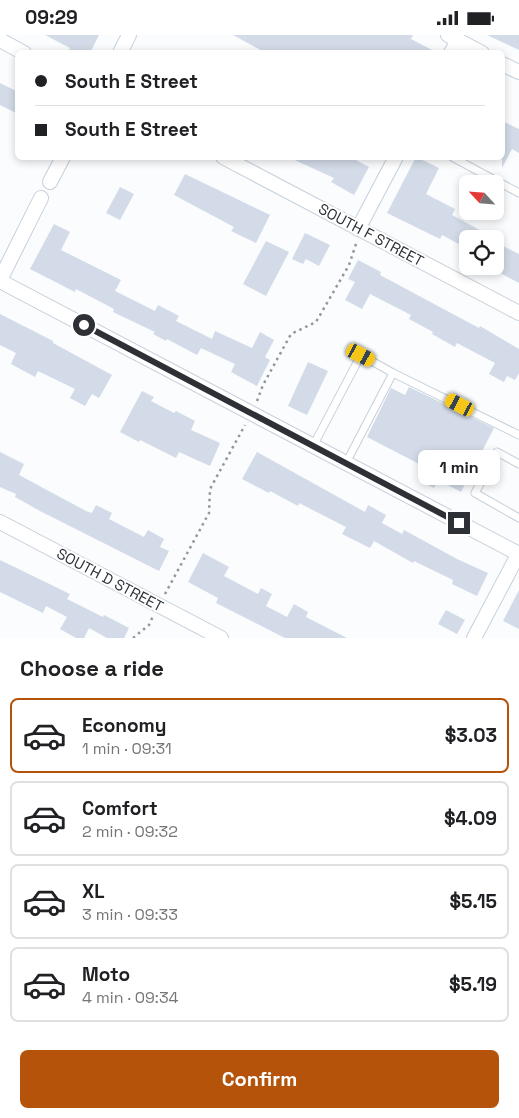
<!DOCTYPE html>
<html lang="en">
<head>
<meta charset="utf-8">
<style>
	:root { --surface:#fff; --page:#f2f2f2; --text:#202124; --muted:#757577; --line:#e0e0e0; --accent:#b45309 }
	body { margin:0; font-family:"Space Grotesk",sans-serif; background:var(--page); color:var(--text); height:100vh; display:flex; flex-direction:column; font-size:19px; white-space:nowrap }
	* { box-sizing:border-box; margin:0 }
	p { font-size:16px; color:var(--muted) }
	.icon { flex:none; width:28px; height:28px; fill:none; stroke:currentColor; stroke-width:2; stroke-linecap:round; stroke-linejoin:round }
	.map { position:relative; height:603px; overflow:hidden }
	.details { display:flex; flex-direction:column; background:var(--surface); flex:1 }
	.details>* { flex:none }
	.hud { position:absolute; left:15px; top:15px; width:490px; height:110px; border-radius:8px; box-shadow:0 2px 8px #0003; display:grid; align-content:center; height:110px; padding:0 20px; background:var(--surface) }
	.needle { width:32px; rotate:296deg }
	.tools { position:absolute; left:459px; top:140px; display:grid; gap:10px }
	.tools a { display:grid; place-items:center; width:45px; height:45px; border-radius:8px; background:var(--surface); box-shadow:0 2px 8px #0003; font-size:25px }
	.end { position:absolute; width:22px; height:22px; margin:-11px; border:6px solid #2d3135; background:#fff; box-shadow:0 0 0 2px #fff }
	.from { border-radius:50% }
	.bubble { position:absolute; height:35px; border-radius:8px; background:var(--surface); box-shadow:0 2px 8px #0003; font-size:16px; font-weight:700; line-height:35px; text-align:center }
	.car { position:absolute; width:15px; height:30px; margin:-15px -8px; border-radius:6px; box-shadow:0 0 4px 1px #0007; background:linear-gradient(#f5c518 24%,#345 0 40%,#f5c518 0 76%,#345 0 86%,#f5c518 0) }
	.hud b { display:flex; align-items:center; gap:18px; height:48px; font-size:19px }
	.hud b+b { border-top:1px solid var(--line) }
	.hud i { width:12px; height:12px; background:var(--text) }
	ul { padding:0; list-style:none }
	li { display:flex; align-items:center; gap:15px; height:75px; margin:0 10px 8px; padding:0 10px; border:2px solid var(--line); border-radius:8px }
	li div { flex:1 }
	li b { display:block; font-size:19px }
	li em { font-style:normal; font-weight:700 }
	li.current { border-color:var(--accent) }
	li>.icon { width:45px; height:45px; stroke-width:1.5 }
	h2 { padding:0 20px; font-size:22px; line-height:60px }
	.button { display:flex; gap:10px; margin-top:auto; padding:10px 20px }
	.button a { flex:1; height:58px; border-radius:8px; background:var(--accent); color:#fff; font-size:20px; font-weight:700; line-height:58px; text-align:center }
	.status { display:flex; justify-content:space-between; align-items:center; height:35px; padding:0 25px; background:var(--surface); direction:ltr }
	.status svg { height:14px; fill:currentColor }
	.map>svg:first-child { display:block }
	.building { fill:#d2dbe7 }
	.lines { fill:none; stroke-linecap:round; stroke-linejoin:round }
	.service-casing { stroke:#c6d0db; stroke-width:9 }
	.minor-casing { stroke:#c6d0db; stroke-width:16 }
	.path { stroke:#94979a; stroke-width:2.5; stroke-dasharray:2.5 4; stroke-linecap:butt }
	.service { stroke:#fff; stroke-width:7 }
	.minor { stroke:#fff; stroke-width:14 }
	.route { stroke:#2d3135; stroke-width:6 }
	.labels { text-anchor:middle; stroke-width:4; stroke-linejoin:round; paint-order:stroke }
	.street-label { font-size:15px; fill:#2d3135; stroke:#fff }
</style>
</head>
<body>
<div class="status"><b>09:29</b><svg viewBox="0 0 49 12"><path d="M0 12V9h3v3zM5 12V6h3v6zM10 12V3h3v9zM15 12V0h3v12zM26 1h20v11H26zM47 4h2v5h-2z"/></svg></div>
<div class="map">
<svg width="519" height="603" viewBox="0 0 519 603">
	<rect width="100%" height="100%" fill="#fafcfe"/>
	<!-- building -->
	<g class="building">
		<polygon points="45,0 99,0 90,18 67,18 70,13"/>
		<polygon points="233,0 413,0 411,4 438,18 266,18"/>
		<polygon points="487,0 519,0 519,15"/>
		<polygon points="0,48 18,57 18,79 0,70"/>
		<polygon points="502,86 519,94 519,118 512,114 502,133"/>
		<polygon points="288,122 350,122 369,132 354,160 331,147 334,143"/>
		<polygon points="416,122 439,133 426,159 455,174 452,180 496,204 468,204 468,214 442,200 440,204 387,178"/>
		<polygon points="185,139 270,180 256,208 231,196 234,192 174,160"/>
		<polygon points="120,152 134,159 120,185 106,178"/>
		<polygon points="54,189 70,197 61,215 121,245 115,256 155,276 158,270 179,281 176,286 212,304 215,296 252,313 260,297 274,305 265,322 270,325 257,351 231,337 235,329 201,313 197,320 167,304 166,306 153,299 155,297 113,277 114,274 76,254 75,257 30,234"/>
		<polygon points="305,198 330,210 319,231 306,224 303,229 292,224"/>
		<polygon points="266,206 289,217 266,261 243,249"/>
		<polygon points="495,207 519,219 519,248 487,231 500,231 495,229"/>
		<polygon points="358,225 381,237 380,240 479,293 480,291 519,314 519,338 515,345 507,341 504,347 489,339 495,328 457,308 455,312 432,299 433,297 409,284 411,280 370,259 362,274 345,265 355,247 348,244"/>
		<polygon points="0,279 53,306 53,308 112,340 99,363 92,359 85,371 70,363 75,354 38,336 35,342 11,329 16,318 0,310"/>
		<polygon points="308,327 328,336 307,380 288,371"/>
		<polygon points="409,352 494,393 461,457 438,445 434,453 418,445 425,432 367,402 391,353 405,360"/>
		<polygon points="142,356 154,362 151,366 174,378 176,376 195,386 191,395 220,408 210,431 179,417 176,423 140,405 139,407 120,397"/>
		<polygon points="0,417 24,429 19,440 86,476 92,478 96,470 112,478 109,484 144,502 148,495 164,504 160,512 169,516 159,536 40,476 15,462 16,459 0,452"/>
		<polygon points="257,417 365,477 368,470 386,480 382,488 402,499 404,495 457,524 488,538 477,561 452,549 453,545 414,526 413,528 374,506 370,513 342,499 346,492 299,468 298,471 270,456 269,458 242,444"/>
		<polygon points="203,518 229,532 224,541 258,559 261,553 272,559 266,571 287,582 294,569 308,577 306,582 347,603 285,603 216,568 218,563 188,547"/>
		<polygon points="0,525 70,559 67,564 103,582 104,580 129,593 124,603 107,603 89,593 84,603 76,603 60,594 67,582 46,571 43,578 0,557"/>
		<polygon points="519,555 519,594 503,586"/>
		<polygon points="446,575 465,585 457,599 438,589"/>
	</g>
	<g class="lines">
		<defs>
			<g id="service">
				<polyline points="452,122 519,158"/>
				<polyline points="393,338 519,400"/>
				<polyline points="313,411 361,320 393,338 346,428"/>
				<polyline points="519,429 497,417 475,458 519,483"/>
			</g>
			<g id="minor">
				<polyline points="448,0 482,18"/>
				<polyline points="0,5 24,18"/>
				<polyline points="120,18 129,0"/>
				<polyline points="451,18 458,5"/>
				<polyline points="502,29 519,37"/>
				<polyline points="223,122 519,278"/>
				<polyline points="50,147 63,122"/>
				<polyline points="358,194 396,122"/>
				<polyline points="0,245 41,163"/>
				<polyline points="0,246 519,519"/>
				<polyline points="0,487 221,603"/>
				<polyline points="474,603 519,518"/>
			</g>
		</defs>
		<!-- service casing -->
		<use href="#service" class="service-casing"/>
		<!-- minor casing -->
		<use href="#minor" class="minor-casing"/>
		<!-- path -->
		<g class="path">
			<polyline points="257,366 263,350 291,299 316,287 349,230 357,206"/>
			<polyline points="165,559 209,478 210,454 245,390"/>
			<polyline points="133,603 149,590 153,581"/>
		</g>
		<!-- service -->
		<use href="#service" class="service"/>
		<!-- minor -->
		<use href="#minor" class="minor"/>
	</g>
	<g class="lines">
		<!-- route -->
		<polyline class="route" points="84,290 459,488"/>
	</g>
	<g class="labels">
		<!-- street labels -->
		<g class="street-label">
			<text transform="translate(371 200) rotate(28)" y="5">SOUTH F STREET</text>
			<text transform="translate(110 545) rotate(28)" y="5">SOUTH D STREET</text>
		</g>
	</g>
</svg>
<div class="tools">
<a><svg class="needle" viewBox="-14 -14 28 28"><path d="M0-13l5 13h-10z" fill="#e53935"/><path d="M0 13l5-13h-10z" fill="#757577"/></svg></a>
<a><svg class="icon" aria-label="locate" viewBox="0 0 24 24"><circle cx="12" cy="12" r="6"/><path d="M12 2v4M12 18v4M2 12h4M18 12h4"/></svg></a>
</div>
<i class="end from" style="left:84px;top:290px"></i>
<i class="end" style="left:459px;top:488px"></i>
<div class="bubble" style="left:418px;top:415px;width:82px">1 min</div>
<i class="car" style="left:361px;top:320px;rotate:118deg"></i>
<i class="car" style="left:460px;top:370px;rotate:297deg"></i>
<div class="hud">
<b><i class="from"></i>South E Street</b>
<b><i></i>South E Street</b>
</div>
</div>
<section class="details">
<h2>Choose a ride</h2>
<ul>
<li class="current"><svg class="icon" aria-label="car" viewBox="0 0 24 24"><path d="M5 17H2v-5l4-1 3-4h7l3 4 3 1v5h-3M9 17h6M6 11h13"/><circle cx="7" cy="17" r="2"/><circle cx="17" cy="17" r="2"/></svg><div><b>Economy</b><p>1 min · 09:31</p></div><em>$3.03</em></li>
<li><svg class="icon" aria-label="car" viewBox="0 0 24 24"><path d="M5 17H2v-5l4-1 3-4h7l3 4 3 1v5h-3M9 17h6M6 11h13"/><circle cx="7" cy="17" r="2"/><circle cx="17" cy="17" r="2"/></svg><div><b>Comfort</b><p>2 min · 09:32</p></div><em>$4.09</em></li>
<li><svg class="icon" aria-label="car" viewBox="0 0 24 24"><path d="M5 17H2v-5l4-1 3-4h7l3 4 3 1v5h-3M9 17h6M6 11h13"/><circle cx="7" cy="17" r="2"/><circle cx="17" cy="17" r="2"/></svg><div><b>XL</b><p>3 min · 09:33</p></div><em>$5.15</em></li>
<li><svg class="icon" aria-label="car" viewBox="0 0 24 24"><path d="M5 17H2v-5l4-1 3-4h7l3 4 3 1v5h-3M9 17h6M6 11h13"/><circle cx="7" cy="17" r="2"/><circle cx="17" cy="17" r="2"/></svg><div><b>Moto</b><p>4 min · 09:34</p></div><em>$5.19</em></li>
</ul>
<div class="button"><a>Confirm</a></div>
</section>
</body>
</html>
